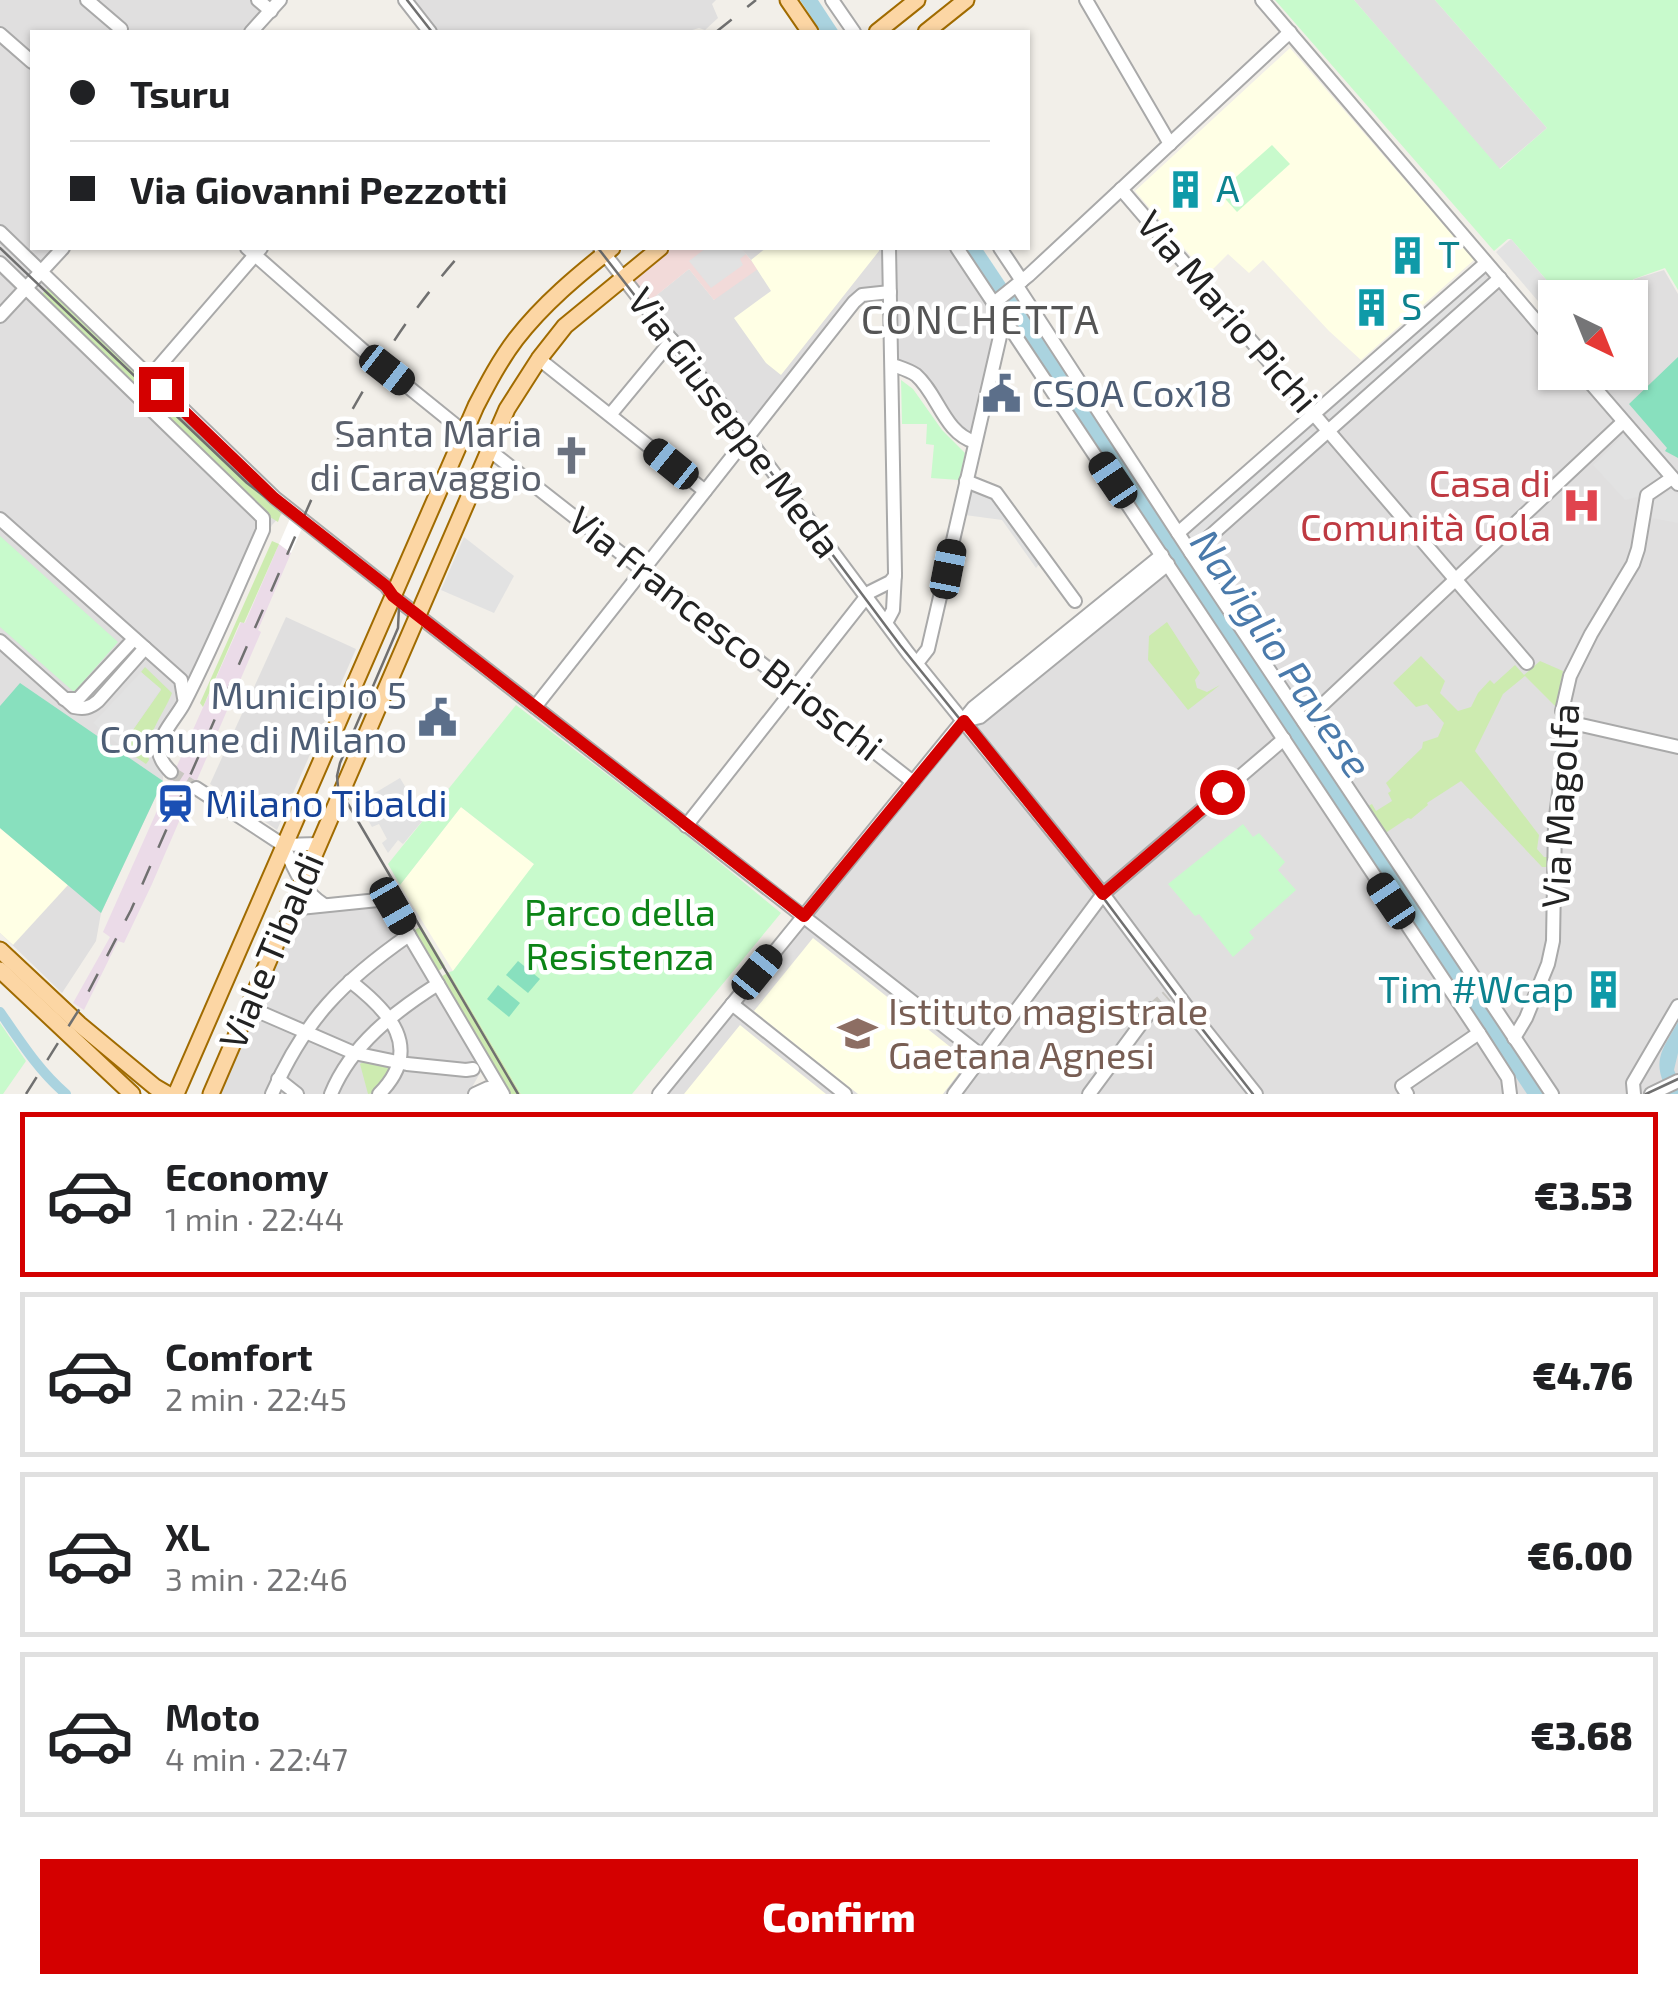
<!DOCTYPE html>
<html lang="en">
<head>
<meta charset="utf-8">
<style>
	:root { --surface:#fff; --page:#f2f2f2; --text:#202124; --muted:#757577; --line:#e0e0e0; --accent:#d40000 }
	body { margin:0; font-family:"Exo 2",sans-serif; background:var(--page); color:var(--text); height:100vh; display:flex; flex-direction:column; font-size:38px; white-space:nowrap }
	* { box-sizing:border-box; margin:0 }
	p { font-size:32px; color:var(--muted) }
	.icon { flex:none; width:55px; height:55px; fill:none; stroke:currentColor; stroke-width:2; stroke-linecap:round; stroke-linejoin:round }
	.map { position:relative; height:1094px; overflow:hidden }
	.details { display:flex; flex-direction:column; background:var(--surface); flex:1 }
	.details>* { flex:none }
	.banner { position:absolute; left:30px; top:30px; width:1000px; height:220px; border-radius:0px; box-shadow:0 2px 8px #0004; display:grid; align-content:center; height:220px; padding:0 40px; background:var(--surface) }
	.needle { width:65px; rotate:137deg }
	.fabs { position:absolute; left:1538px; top:280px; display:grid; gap:20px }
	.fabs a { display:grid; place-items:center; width:110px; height:110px; border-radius:0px; background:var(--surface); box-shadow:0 2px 8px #0004; font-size:50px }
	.end { position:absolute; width:45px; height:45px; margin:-22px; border:12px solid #d40000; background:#fff; box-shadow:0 0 0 5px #fff }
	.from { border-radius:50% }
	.car { position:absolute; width:30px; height:60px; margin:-30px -15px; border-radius:12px; box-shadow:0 0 8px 2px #0007; background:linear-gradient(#222 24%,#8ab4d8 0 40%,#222 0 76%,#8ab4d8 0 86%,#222 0) }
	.banner b { display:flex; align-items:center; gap:35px; height:95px; font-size:38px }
	.banner b+b { border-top:2px solid var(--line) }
	.banner i { width:25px; height:25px; background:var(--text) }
	ul { padding:18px 0 0; list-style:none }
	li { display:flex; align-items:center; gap:30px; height:165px; margin:0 20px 15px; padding:0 20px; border:5px solid var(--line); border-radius:0px }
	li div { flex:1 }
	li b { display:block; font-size:38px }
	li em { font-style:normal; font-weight:800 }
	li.on { border-color:var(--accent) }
	li>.icon { width:90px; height:90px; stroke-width:1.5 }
	.action { display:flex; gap:20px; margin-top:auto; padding:20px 40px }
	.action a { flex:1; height:115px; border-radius:0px; background:var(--accent); color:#fff; font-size:40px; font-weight:800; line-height:115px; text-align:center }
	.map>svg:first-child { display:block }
	.residential { fill:#e0dfdf }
	.commercial { fill:#f2dad9 }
	.industrial { fill:#ebdbe8 }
	.education { fill:#ffffe5 }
	.grass { fill:#cdebb0 }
	.park { fill:#c8facc }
	.pitch { fill:#88e0be }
	.parking { fill:#e2e2e2 }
	.water { fill:#aad3df }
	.pier { fill:#fff }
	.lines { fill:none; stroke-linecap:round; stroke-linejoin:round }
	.stream { stroke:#aad3df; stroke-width:2.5 }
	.canal { stroke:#aad3df; stroke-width:10 }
	.minor-tunnel { stroke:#c8c6c1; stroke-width:12; stroke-dasharray:12 6; stroke-linecap:butt }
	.minor-casing { stroke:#a9a9a9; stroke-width:16 }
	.major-casing { stroke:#a06b00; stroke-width:19 }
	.minor { stroke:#fff; stroke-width:12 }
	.major { stroke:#fcd6a4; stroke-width:15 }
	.tram { stroke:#707070; stroke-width:2.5 }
	.rail { stroke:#707070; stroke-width:2.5; stroke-dasharray:20 20; stroke-linecap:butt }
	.route { stroke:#d40000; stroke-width:12 }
	.labels { text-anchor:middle; stroke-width:9; stroke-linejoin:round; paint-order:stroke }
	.culture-label { font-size:38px; fill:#0d838f; stroke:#fff; text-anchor:start }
	.street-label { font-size:38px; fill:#222; stroke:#fff }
	.service-label { font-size:38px; fill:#4e5e75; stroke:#fff; text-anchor:start }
	.worship-label { font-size:38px; fill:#5b616d; stroke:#fff; text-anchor:end }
	.health-label { font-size:38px; fill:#be3a42; stroke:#fff; text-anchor:end }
	.transit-label { font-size:38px; fill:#164399; stroke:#fff; text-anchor:start }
	.park-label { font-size:38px; fill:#0c8416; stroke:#fff }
	.education-label { font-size:38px; fill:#785e54; stroke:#fff; text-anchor:start }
	.neighbourhood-label { font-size:40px; letter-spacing:2.5px; fill:#555; stroke:#fff }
	.water-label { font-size:40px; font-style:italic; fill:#4a7aab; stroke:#fff }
</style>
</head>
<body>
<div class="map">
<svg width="1678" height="1094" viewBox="0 0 1678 1094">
	<rect width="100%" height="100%" fill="#f2efe9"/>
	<!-- residential -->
	<g class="residential">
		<polygon points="0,0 278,0 250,32 32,32 32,248 62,248 42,270 0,231"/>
		<polygon points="412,0 716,0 712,4 718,18 705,30 699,28 686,32 435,32"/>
		<polygon points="1354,0 1435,0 1547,128 1499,169"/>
		<polygon points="0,236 286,510 272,525 201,686 172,733 164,755 163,781 101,913 96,941 62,993 0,933"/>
		<polygon points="741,248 951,248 999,319 972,438 896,363 895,291 861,291 749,434 647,303 689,269 714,300 751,260"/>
		<polygon points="1495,261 1555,331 1555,372 1630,372 1630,298 1608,297 1635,279 1664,270 1678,294 1678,1094 660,1094 965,721 1161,559"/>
		<polygon points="286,617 356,649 277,830 210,784"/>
		<polygon points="386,903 483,1068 468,1094 212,1094 292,910"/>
	</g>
	<!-- commercial -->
	<polygon class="commercial" points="662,248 741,248 758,269 714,300 689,269 647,303 626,276"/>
	<!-- industrial -->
	<polygon class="industrial" points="279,544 291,553 258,630 261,632 152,884 124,943 118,941 84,1010 73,1003 110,937 103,932 241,622 245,623"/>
	<!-- education -->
	<g class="education">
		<polygon points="1290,48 1474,260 1361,360 1329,331 1263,260 1249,273 1228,254 1207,275 1135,191"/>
		<polygon points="766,248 879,248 879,251 781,375 766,363 734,318 771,291 751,260"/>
		<polygon points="461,807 535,865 453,971 400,885"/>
		<polygon points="0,828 68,885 13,945 0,933"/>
		<polygon points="813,938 968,1061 943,1094 858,1094 754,1011"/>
		<polygon points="740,1025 766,1046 826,1094 684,1094"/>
	</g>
	<!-- grass -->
	<g class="grass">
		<polygon points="48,288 282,510 278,522 265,514 41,295"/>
		<polygon points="272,541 279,544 244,623 240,622 203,707 200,703"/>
		<polygon points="1167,622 1200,673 1195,680 1197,688 1207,692 1220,685 1188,710 1148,660 1149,636"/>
		<polygon points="1421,656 1445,681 1440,693 1458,711 1471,707 1478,693 1490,680 1494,684 1515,665 1524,675 1540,661 1563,671 1556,707 1525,676 1503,694 1475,751 1539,835 1537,849 1544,857 1550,857 1550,867 1542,867 1461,781 1427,803 1428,805 1411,819 1408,818 1384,834 1368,806 1372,804 1376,811 1392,801 1388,793 1391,791 1386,783 1422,748 1423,742 1438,737 1444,723 1427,704 1416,707 1393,683"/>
		<path d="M145 667 172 693C163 716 145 734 149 760L146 764 121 747 161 690 141 672Z"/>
		<polygon points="421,926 445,966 436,973 412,932"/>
		<polygon points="449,972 521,1094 509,1094 439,978"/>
		<path d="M363 1062 394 1066C388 1078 382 1092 368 1094L360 1064Z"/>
	</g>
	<!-- park -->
	<g class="park">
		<polygon points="1275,0 1354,0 1500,169 1547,128 1435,0 1678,0 1678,290 1665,268 1634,279 1607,297 1561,297 1511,239 1508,239 1494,251"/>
		<polygon points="1272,145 1290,164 1237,212 1219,192"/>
		<polygon points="901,380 913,389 942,430 965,453 959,480 931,478 934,445 926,444 927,424 902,424"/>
		<polygon points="0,536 118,642 74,692 0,627"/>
		<polygon points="516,705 681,831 781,913 632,1094 521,1094 449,972 453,971 534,864 461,807 400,885 388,864"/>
		<polygon points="1243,824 1253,837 1259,833 1285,862 1278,870 1296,890 1249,932 1254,938 1233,957 1199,914 1195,916 1168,884"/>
		<polygon points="0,1023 26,1061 3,1094 0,1094"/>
	</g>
	<!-- pitch -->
	<g class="pitch">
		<polygon points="1678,357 1678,458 1665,451 1667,448 1629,404"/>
		<polygon points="20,683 163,781 101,913 0,828 0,706"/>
		<polygon points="518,961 540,979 528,993 506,975"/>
		<polygon points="498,985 520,1003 509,1017 487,999"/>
	</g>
	<!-- parking -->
	<g class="parking">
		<polygon points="1511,239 1561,297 1555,298 1555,321 1496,252"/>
		<polygon points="706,248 741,248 746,254 740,259 743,265 711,288 689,261"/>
		<polygon points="1480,273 1489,283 1333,421 1324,411"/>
		<polygon points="1306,427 1315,437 1194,544 1186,532"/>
		<polygon points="1624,435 1663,477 1641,496 1625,500 1593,465"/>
		<polygon points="972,488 994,496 1041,562 1036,568 1002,520 965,515"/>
		<polygon points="1672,489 1678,495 1678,523 1652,518 1654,501"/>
		<polygon points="464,537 514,576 494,613 441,590"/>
		<polygon points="141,672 161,689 121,747 93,723"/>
		<polygon points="400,778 424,819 403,844 398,840 388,853 382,843 387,839 379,824 372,827 358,803"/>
	</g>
	<!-- water -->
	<g class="water">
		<polygon points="800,0 818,0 839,32 821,32"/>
		<polygon points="964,248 982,248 1545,1094 1527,1094"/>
		<path d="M1678 1022V1053L1674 1070 1678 1079V1094H1669C1651 1061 1661 1052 1678 1022Z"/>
	</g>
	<!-- pier -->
	<polygon class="pier" points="296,505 308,515 291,553 279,544"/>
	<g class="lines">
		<!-- stream -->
		<g class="stream">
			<polyline points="1557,758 1557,738"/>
			<polyline points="1549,827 1547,841 1549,843"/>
		</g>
		<!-- canal -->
		<path class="canal" d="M0 1012C20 1041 39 1071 66 1094"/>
		<!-- minor-tunnel -->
		<g class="minor-tunnel">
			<polyline points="171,772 196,788"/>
			<polyline points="1152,1009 1167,996"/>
		</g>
		<defs>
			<g id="minor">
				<polyline points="87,0 121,29"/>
				<polyline points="258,0 271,11"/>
				<polyline points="405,0 430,32"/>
				<polyline points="832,0 854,32"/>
				<polyline points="1086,0 1170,144"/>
				<polyline points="1262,0 1555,343"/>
				<polyline points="251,32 280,0"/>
				<polyline points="0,34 32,62"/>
				<polyline points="1121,189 1527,663"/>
				<polyline points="0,232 275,498 386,586 393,596 982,1056"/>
				<polyline points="247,248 365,352 464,432"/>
				<polyline points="600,248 753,445 908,653 1103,894 1190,1011 1256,1094"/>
				<polyline points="957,248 1479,1033 1508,1078 1510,1094"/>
				<polyline points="1000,248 1022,281"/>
				<path d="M0 263 263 518V530C237 588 213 647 184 703 177 717 159 734 159 752 160 760 165 766 171 772"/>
				<polyline points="1017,286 1191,553 1552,1094"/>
				<polyline points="994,303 1029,275 1290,32"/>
				<polyline points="0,316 63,248"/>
				<polyline points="539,359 705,491"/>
				<path d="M893 365C901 368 909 370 916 375 938 394 944 433 975 442"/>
				<polyline points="1581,372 1678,484"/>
				<polyline points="147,375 155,371 261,248"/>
				<polyline points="610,415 672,340"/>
				<polyline points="489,450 913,782"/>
				<polyline points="966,481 996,493 1075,601"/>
				<polyline points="0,519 181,680 184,698"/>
				<polyline points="1178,533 1486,263"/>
				<polyline points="1191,553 1500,278"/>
				<polyline points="886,623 893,610 895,573 889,248"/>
				<path d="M0 641 74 707C84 709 90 708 98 701L145 648"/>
				<polyline points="917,663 928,649 1004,319"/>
				<polyline points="64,699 78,699 134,639"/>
				<polyline points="535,707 854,302 862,295 890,292"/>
				<polyline points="964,721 980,717 1168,564"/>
				<polyline points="1304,722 1623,422"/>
				<polyline points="1568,722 1678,747"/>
				<polyline points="196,788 283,845"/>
				<polyline points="686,826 870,592 890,582 895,576"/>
				<path d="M283 845C294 867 302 891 323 904"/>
				<polyline points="283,845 318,844"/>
				<polyline points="290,909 378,900 390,903 503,1094"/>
				<path d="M350 981C389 1011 425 1048 379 1094"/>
				<polyline points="732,1004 845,1094"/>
				<polyline points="248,1007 354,1053 407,1064 466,1070 473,1069"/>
				<polyline points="1514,1038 1526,1018 1548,964 1553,941 1555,824 1568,722 1562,711 1570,676 1591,634 1633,564 1638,549 1647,495 1672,478"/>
				<polyline points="278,1079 297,1094"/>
				<path d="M272 1094C305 1019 343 981 409 935"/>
				<path d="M331 1094C351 1045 394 1012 438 984"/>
				<polyline points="475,1094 488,1088 500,1090"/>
				<polyline points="659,1094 973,708 1162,555"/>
				<polyline points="954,1094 1103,894 1284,739"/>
				<polyline points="1089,1094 1152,1009"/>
				<polyline points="1407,1094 1402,1086 1479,1033"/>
				<polyline points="1634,1094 1633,1083 1678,1006"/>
				<polyline points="1651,1094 1678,1081"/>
			</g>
			<g id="major">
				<polyline points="788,0 810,32"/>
				<polyline points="877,32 917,0"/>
				<polyline points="926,32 966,0"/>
				<polyline points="0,950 79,1024 155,1087 167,1094"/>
				<polyline points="0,970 132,1094"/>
				<path d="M176 1094 476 406C488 383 500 360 516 339 543 304 578 275 612 248"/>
				<polyline points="211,1094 507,409 539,359 565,326 660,248"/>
			</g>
		</defs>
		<!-- minor casing -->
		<use href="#minor" class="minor-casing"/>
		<!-- major casing -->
		<use href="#major" class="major-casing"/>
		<!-- minor -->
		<use href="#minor" class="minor"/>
		<!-- major -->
		<use href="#major" class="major"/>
		<!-- tram -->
		<g class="tram">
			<polyline points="407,0 432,32"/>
			<polyline points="0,248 247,483 390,593 399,607 398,628 340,763 337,776 338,787 518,1094"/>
			<polyline points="598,248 746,439 900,645 1096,888 1185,1007 1253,1094"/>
			<polyline points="1646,1094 1678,1079"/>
		</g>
		<!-- rail -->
		<g class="rail">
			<polyline points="716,32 756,0"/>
			<path d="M26 1094 80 1008 131 910 345 423C379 360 418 301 466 248"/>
		</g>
	</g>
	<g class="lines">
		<!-- route -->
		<polyline class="route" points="161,389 274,498 386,586 393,596 804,916 964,721 1103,894 1222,792"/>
	</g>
	<!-- icons -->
	<defs>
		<symbol id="building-bare" viewBox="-9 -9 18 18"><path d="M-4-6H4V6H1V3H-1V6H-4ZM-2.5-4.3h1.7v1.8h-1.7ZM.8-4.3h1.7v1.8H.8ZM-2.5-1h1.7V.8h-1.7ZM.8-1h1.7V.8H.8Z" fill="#0f9aa8" stroke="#fff" stroke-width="2.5" paint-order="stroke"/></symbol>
		<symbol id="civic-bare" viewBox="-9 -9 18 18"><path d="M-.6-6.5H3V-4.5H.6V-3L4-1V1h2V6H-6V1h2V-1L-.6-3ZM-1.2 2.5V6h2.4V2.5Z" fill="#5c6f8a" stroke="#fff" stroke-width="2.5" paint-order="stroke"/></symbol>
		<symbol id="church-bare" viewBox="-9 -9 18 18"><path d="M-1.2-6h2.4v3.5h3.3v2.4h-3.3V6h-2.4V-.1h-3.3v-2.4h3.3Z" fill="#6b7280" stroke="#fff" stroke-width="2.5" paint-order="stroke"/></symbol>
		<symbol id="hospital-bare" viewBox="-9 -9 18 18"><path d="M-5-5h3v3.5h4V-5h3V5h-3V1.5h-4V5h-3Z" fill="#e0444e" stroke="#fff" stroke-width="2.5" paint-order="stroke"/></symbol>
		<symbol id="station-bare" viewBox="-9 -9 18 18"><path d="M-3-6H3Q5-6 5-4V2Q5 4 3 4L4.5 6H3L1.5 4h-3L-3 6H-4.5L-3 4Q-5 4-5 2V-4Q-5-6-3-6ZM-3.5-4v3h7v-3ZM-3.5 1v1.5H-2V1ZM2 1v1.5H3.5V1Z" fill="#1a4fb4" stroke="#fff" stroke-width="2.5" paint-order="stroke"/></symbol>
		<symbol id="school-bare" viewBox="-9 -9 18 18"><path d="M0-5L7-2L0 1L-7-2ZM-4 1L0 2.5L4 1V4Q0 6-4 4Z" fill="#8d6e63" stroke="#fff" stroke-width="2.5" paint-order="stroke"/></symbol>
	</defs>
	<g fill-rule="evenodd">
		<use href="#building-bare" x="1158" y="162" width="55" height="55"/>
		<use href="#building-bare" x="1380" y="228" width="55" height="55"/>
		<use href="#building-bare" x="1344" y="280" width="55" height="55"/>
		<use href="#civic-bare" x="974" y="366" width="55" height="55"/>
		<use href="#church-bare" x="544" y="428" width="55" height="55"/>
		<use href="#hospital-bare" x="1554" y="478" width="55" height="55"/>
		<use href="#civic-bare" x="410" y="690" width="55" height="55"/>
		<use href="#station-bare" x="148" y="776" width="55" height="55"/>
		<use href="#building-bare" x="1576" y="962" width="55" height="55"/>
		<use href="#school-bare" x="830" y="1006" width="55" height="55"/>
	</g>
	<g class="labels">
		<!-- culture labels -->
		<g class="culture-label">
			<text x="1216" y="202">A</text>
			<text x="1438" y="268">T</text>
			<text x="1401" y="320">S</text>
			<text x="1574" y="1003" text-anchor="end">Tim #Wcap</text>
		</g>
		<!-- street labels -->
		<g class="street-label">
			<text transform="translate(1227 312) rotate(49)" y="13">Via Mario Pichi</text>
			<text transform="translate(734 423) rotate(53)" y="13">Via Giuseppe Meda</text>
			<text transform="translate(725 634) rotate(38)" y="13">Via Francesco Brioschi</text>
			<text transform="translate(1561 806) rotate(-87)" y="13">Via Magolfa</text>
			<text transform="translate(272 951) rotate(-67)" y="13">Viale Tibaldi</text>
		</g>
		<!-- service labels -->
		<g class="service-label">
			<text x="1032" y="407">CSOA Cox18</text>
			<text x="407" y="709" text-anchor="end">Municipio 5<tspan x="407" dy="44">Comune di Milano</tspan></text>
		</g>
		<!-- worship labels -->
		<g class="worship-label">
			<text x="542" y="447">Santa Maria<tspan x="542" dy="44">di Caravaggio</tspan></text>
		</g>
		<!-- health labels -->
		<g class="health-label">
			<text x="1551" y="497">Casa di<tspan x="1551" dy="44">Comunità Gola</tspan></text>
		</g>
		<!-- transit labels -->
		<g class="transit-label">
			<text x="205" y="817">Milano Tibaldi</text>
		</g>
		<!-- park labels -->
		<g class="park-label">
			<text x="620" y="926">Parco della<tspan x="620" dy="44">Resistenza</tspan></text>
		</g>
		<!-- education labels -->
		<g class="education-label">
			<text x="888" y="1025">Istituto magistrale<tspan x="888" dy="44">Gaetana Agnesi</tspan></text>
		</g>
		<!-- neighbourhood labels -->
		<g class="neighbourhood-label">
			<text x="981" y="334">CONCHETTA</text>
		</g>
		<!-- water labels -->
		<g class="water-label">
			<text transform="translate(1281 654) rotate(56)" y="14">Naviglio Pavese</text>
		</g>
	</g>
</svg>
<div class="fabs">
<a><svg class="needle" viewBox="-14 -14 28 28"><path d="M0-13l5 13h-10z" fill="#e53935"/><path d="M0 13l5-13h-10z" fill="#757577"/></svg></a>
</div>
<i class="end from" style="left:1222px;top:792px"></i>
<i class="end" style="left:161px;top:389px"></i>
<i class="car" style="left:387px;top:370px;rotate:128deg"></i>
<i class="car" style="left:671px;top:464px;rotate:309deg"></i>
<i class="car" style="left:1113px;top:480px;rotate:326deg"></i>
<i class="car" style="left:948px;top:569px;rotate:11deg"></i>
<i class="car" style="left:1391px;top:901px;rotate:326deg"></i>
<i class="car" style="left:393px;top:906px;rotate:150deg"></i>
<i class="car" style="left:757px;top:972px;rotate:39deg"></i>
<div class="banner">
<b><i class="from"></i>Tsuru</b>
<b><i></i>Via Giovanni Pezzotti</b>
</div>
</div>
<section class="details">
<ul>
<li class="on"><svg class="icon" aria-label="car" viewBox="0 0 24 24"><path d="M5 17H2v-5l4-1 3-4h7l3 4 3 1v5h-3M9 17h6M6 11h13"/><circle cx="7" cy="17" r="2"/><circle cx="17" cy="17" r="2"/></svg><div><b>Economy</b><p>1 min · 22:44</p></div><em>€3.53</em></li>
<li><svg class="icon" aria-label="car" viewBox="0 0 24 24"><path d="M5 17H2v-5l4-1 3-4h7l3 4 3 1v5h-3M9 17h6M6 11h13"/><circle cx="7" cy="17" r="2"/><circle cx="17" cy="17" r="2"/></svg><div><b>Comfort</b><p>2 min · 22:45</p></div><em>€4.76</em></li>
<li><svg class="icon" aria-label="car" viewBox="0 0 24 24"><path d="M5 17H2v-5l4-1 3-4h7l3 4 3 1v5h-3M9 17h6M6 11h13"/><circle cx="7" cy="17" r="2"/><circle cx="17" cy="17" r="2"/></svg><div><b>XL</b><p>3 min · 22:46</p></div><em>€6.00</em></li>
<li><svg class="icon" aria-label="car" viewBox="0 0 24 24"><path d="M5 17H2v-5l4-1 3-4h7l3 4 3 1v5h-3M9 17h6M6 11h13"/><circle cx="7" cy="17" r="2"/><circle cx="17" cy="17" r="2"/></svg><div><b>Moto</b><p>4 min · 22:47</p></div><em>€3.68</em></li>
</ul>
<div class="action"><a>Confirm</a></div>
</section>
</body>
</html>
